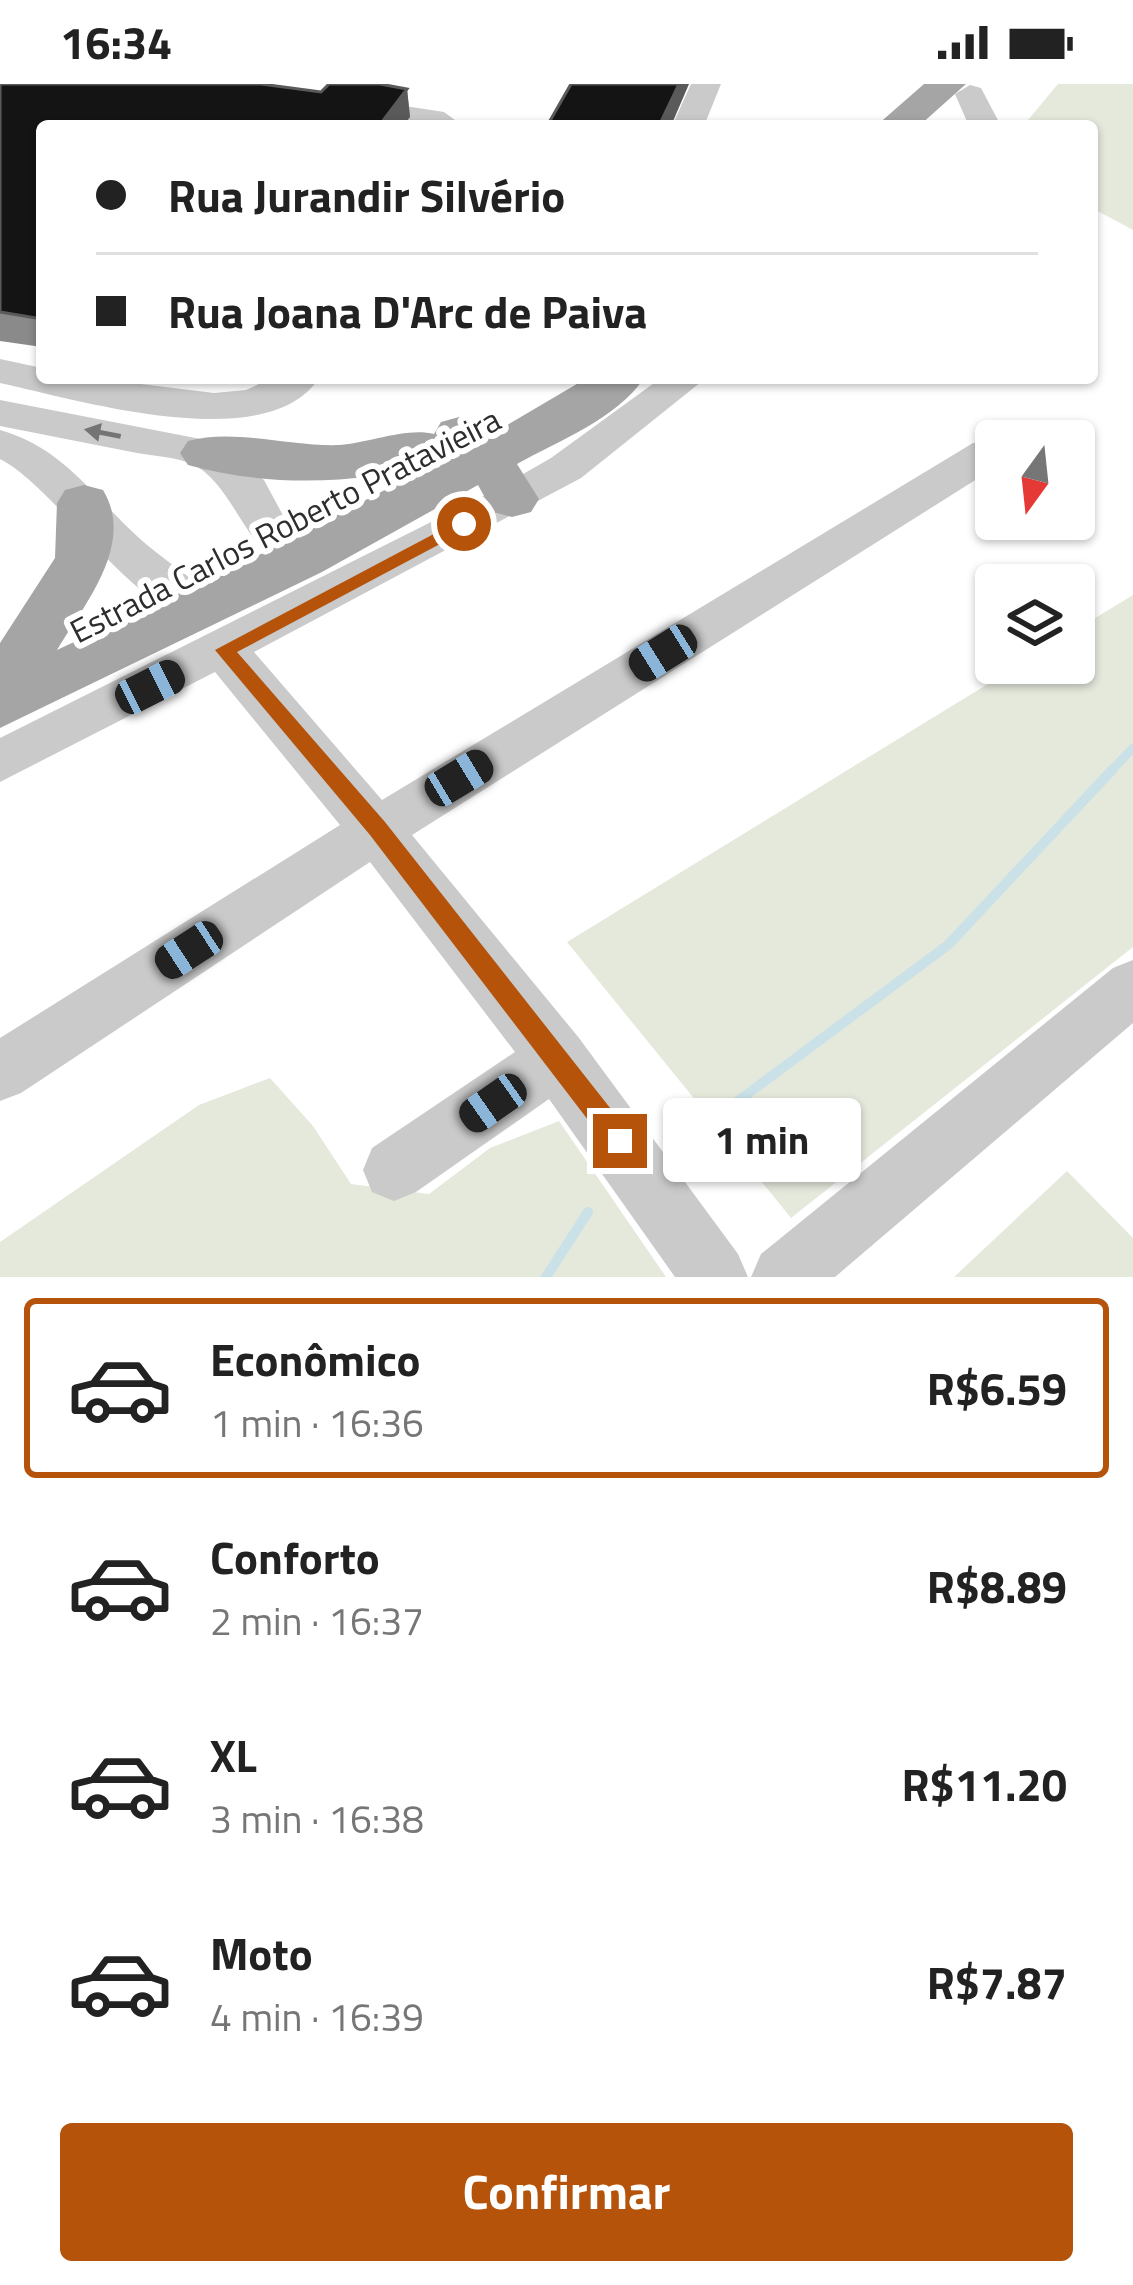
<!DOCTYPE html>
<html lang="pt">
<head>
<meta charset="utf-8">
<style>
	:root { --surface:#fff; --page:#f6f6f6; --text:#222; --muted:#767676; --line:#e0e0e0; --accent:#b45309 }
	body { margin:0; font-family:"Titillium Web",sans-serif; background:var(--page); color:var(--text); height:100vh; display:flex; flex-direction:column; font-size:45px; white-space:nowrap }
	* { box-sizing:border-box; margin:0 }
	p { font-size:39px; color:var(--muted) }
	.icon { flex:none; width:66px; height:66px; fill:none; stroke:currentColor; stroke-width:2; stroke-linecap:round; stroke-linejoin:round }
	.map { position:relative; height:1193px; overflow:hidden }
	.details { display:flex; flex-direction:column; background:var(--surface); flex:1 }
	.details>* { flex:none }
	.banner { position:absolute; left:36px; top:36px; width:1062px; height:264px; border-radius:12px; box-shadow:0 3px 9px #0004; display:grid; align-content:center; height:264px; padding:0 60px; background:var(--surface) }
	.needle { width:78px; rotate:195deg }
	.tools { position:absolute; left:975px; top:336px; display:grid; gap:24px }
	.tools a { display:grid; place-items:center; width:120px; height:120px; border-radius:12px; background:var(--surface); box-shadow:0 3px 9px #0004; font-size:60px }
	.end { position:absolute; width:54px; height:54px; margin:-27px; border:15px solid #b45309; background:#fff; box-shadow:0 0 0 6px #fff }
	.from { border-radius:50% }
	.bubble { position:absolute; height:84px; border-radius:12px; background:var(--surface); box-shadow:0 3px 9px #0004; font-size:39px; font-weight:700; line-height:84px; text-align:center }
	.car { position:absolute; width:36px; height:72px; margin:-36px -18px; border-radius:15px; box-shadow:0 0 9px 3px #0007; background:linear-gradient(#222 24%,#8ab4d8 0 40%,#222 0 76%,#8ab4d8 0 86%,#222 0) }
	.banner b { display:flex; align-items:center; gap:42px; height:114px; font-size:45px }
	.banner b+b { border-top:3px solid var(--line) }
	.banner i { width:30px; height:30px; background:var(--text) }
	ul { padding:21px 0 0; list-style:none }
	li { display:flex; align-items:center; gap:36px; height:180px; margin:0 24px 18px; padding:0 36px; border:6px solid transparent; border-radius:12px }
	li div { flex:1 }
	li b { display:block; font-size:45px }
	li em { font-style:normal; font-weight:700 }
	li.on { border-color:var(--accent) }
	li>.icon { width:108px; height:108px; stroke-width:1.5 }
	.action { display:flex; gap:24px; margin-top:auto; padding:24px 60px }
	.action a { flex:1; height:138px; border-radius:12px; background:var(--accent); color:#fff; font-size:48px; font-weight:700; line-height:138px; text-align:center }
	.status { display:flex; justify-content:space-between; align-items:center; height:84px; padding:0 60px; background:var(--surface); direction:ltr }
	.status svg { height:33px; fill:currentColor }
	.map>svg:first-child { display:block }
	.green { fill:#e5e9dc }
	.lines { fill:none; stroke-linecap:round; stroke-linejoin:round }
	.stream-far1 { stroke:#cae1e8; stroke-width:9 }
	.stream { stroke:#cae1e8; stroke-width:10 }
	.minor { fill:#cacaca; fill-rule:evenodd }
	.major { fill:#a5a5a5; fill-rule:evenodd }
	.wall { fill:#8a8a8a }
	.shaded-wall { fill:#5a5a5a }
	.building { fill:#141414; stroke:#5a5a5a; stroke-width:3 }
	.oneway { fill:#747474 }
	.route { fill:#b45309 }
	.labels { text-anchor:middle; stroke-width:12; stroke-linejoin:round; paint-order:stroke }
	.street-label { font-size:33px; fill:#2d2d2d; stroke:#fff }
</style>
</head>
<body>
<div class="status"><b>16:34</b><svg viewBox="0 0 49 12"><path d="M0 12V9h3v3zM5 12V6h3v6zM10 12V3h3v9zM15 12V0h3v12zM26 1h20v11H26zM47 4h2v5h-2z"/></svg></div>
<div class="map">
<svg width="1133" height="1193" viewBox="0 0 1133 1193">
	<rect width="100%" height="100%" fill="#fff"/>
	<!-- green -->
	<g class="green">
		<polygon points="1058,0 1133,0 1133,146 1092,124 1092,42 1032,42 1028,36"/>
		<polygon points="1133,511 1133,863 791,1134 567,858 1022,579 1074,579 1074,547"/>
		<polygon points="270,994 313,1042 351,1100 429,1110 490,1064 559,1037 666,1193 0,1193 0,1158 199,1021"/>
		<polygon points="1067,1087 1133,1154 1133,1193 954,1193"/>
	</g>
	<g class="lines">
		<!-- stream-far1 -->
		<polyline class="stream-far1" points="1110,688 1133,664"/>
		<!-- stream -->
		<g class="stream">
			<polyline points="711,1037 948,861 1113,685"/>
			<polyline points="546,1193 588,1128"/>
		</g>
		<!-- minor -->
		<g class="minor">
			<polygon points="691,0 721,0 704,42 672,42"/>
			<polygon points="970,1 981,4 1001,42 969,42 955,10"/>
			<polygon points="346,13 444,28 463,42 418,42 335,28 331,22 335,16"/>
			<path d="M0 275 42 284V294H92L214 309 246 306 272 294H319C267 374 75 315 0 299Z"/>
			<polygon points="661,294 706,294 581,394 254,568 382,716 973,359 996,358 996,383 412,751 579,954 738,1170 748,1193 675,1193 549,1015 416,1108 394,1117 372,1108 363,1086 372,1064 515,968 370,778 21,1009 0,1017 0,954 340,741 215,588 0,698 0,654 497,405 551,374"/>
			<path d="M0 316 221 359 264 396 286 437 318 463 324 474 318 485C253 504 241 402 192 380 176 373 154 372 137 369 91 360 46 351 0 342Z"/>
			<path d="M0 346C62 363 93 412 138 453 161 474 188 491 212 511L219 523 212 535C152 553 57 403 0 375Z"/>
			<polygon points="1133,876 1133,939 835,1193 751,1193 761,1170 1113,884"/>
		</g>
		<!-- major -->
		<g class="major">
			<polygon points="924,0 966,0 919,42 876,42"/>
			<path d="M587 294H644C618 334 558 357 517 380L539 415 531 428 512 433 493 428 478 401 322 488 0 644V559L55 474 57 419 65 406 84 401 103 406C136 460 84 521 57 566L282 460 436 379C357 401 267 403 188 381L180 369 188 357C234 344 291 363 340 361 368 359 407 343 434 350L441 338 459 333 492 350Z"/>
		</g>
	</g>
	<!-- wall -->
	<polygon class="wall" points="0,0 321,8 407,5 410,33 42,42 42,263 0,257"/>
	<!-- shaded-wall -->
	<g class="shaded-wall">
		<polygon points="679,0 689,0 671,42 659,42"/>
		<polygon points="407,5 410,33 403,42 379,42"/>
	</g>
	<!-- building -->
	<g class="building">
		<polygon points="0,0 261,0 321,8 329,0 380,0 407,5 379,42 42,42 42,235 0,228"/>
		<polygon points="571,0 679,0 659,42 547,42"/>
	</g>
	<!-- one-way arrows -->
	<defs><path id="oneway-solid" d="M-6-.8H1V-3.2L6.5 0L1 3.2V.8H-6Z" transform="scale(3)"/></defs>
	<use class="oneway" href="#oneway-solid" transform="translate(103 349) rotate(-169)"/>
	<!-- route -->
	<polygon class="route" points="464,434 470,435 470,444 237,568 385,738 629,1048 632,1057 629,1066 620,1069 611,1066 370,751 215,566"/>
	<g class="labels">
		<!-- street labels -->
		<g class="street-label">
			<text transform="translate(285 441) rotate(-27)" y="12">Estrada Carlos Roberto Pratavieira</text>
		</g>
	</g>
</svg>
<div class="tools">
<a><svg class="needle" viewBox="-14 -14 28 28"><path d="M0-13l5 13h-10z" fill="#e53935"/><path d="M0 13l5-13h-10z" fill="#767676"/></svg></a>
<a><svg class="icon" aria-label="layers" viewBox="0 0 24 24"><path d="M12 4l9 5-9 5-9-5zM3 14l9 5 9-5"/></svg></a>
</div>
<i class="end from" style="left:464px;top:440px"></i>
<i class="end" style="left:620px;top:1057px"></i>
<div class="bubble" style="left:663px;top:1014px;width:198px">1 min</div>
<i class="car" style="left:663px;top:569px;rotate:238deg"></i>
<i class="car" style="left:150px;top:603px;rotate:63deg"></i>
<i class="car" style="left:459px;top:694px;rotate:59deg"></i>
<i class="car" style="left:189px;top:866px;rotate:237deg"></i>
<i class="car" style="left:493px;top:1019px;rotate:235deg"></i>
<div class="banner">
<b><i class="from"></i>Rua Jurandir Silvério</b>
<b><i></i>Rua Joana D'Arc de Paiva</b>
</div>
</div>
<section class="details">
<ul>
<li class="on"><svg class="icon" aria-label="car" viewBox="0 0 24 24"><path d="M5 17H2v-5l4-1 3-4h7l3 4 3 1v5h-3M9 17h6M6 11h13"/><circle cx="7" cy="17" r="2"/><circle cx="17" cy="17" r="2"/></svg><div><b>Econômico</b><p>1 min · 16:36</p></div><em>R$6.59</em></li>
<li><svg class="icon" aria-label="car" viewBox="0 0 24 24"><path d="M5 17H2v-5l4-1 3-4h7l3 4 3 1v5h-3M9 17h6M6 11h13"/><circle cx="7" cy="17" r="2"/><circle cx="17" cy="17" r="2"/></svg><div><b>Conforto</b><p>2 min · 16:37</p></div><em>R$8.89</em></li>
<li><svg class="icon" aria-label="car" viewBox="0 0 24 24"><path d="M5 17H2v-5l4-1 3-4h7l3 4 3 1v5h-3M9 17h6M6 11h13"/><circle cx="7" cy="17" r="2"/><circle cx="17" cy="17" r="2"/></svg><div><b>XL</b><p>3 min · 16:38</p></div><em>R$11.20</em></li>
<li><svg class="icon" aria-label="car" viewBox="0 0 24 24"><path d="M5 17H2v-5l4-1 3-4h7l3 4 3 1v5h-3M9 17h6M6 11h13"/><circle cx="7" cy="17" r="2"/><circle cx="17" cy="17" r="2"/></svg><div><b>Moto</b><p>4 min · 16:39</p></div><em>R$7.87</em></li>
</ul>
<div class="action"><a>Confirmar</a></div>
</section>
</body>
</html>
